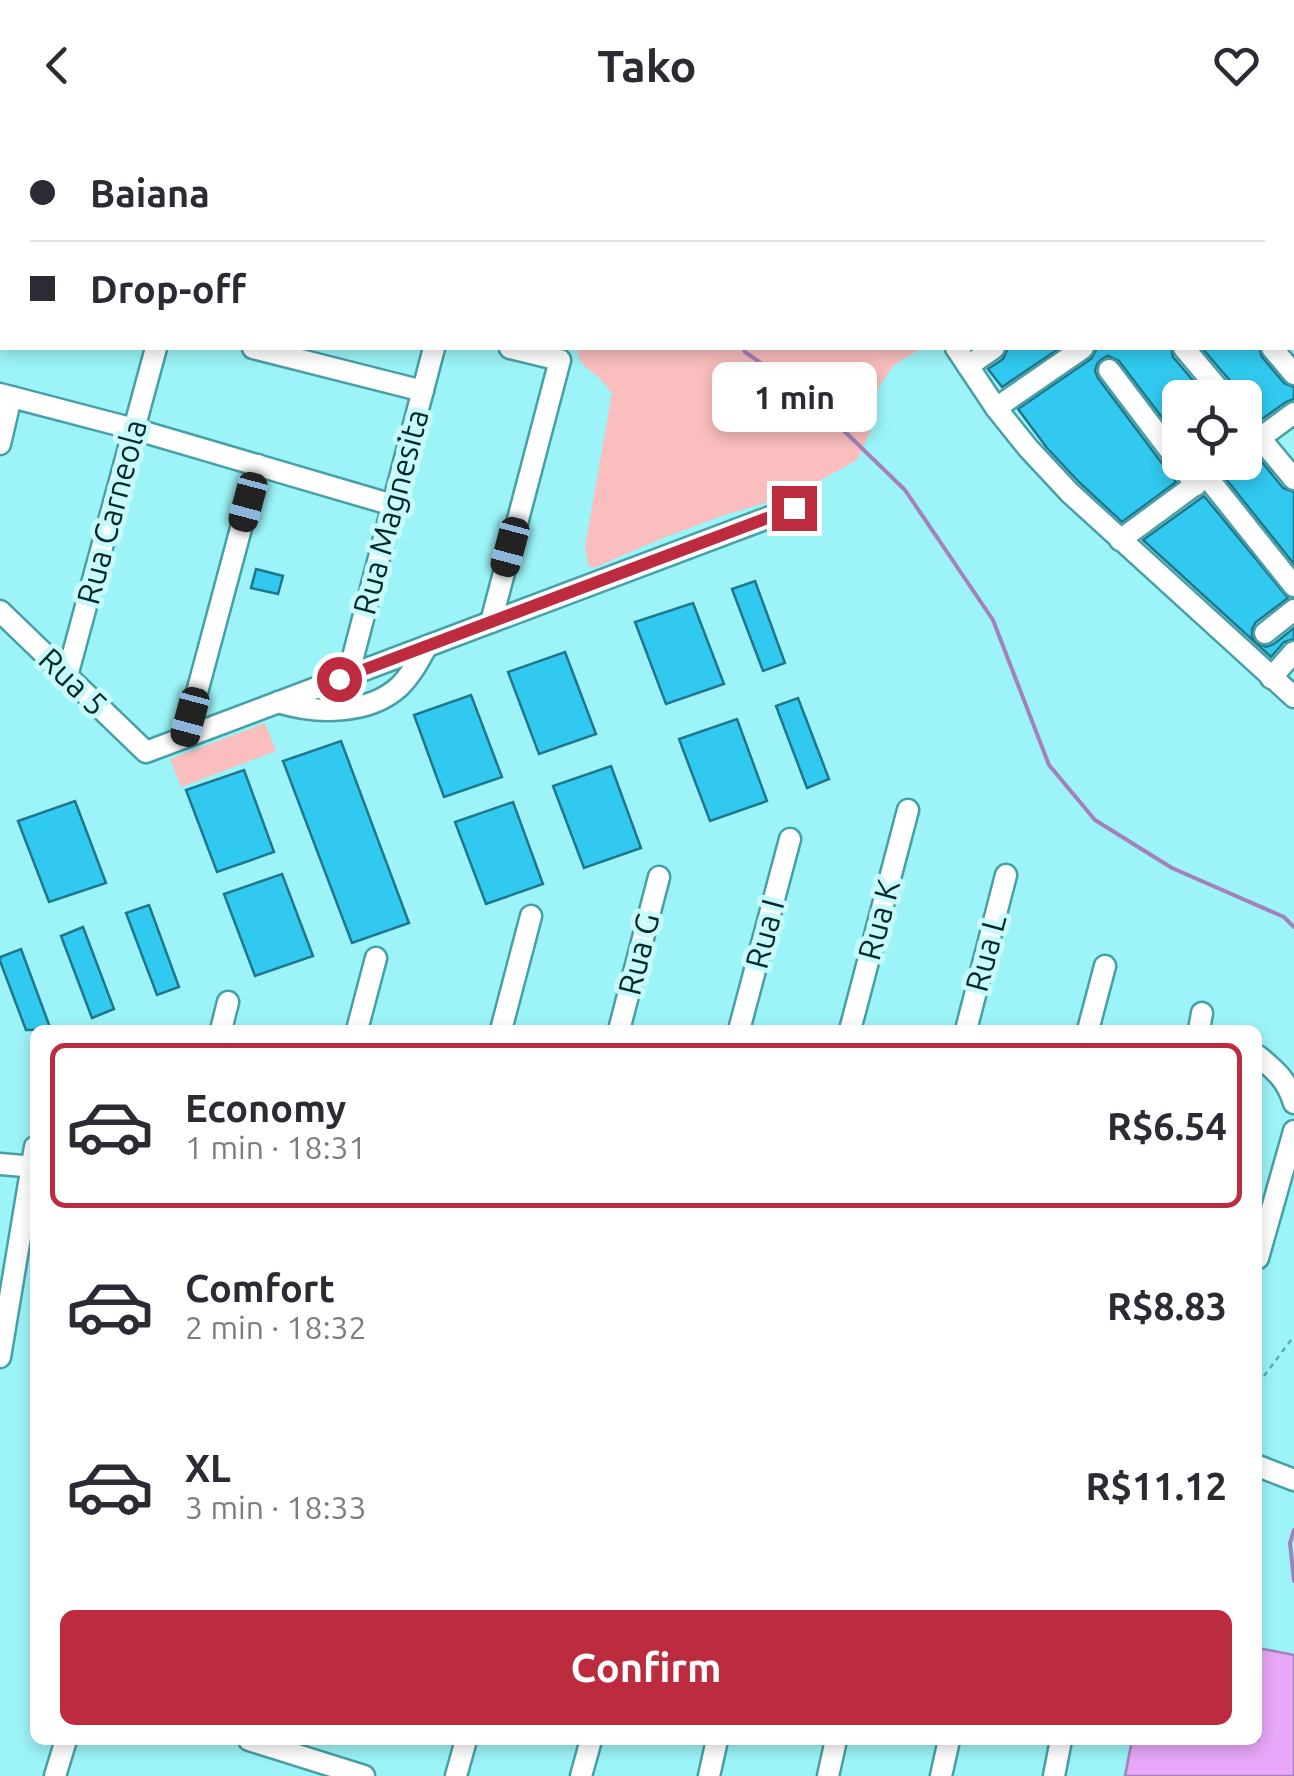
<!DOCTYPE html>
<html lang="en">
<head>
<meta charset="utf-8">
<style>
	:root { --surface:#fff; --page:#f7f7f7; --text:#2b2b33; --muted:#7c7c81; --line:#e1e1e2; --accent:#bd2c3e }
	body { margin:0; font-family:Ubuntu,sans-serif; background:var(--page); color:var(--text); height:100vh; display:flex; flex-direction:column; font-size:38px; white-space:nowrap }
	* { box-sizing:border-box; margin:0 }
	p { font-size:32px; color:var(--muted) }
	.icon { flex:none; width:55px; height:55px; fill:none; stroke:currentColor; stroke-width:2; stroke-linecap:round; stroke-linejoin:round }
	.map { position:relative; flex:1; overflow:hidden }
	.details { position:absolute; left:30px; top:895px; width:1232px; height:720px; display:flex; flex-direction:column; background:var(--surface); border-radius:15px; box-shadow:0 5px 15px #0003 }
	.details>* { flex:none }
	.top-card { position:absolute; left:0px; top:0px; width:1295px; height:220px; box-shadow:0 5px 15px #0003; display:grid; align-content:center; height:220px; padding:0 30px; background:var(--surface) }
	.controls { position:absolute; left:1162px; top:250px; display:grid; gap:20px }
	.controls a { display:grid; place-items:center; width:100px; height:100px; border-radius:15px; background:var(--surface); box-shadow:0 5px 15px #0003; font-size:50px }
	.end { position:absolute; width:45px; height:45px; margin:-22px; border:12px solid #bd2c3e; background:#fff; box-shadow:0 0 0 5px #fff }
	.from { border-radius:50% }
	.bubble { position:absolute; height:70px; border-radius:15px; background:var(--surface); box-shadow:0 5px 15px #0003; font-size:32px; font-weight:700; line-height:70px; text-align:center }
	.car { position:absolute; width:30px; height:60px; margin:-30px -15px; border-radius:12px; box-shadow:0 0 8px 2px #0007; background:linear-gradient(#222 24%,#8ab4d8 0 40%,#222 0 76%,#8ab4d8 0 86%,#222 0) }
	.top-card b { display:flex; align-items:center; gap:35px; height:95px; font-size:38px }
	.top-card b+b { border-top:2px solid var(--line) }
	.top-card i { width:25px; height:25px; background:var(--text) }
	ul { padding:18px 0 0; list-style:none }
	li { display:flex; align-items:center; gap:30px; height:165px; margin:0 20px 15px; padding:0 10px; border:5px solid transparent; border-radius:15px }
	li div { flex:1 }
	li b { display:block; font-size:38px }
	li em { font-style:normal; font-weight:700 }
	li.current { border-color:var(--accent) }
	li>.icon { width:90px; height:90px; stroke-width:1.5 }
	.button { display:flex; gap:20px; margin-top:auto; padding:20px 30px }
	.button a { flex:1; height:115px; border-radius:15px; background:var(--accent); color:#fff; font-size:40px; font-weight:700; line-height:115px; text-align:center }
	header { display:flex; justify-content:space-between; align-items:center; height:130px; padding:0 30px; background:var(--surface); font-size:45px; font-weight:700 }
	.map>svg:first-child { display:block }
	.green { fill:#f9bebd }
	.water { fill:#e8a7f8; stroke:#a381ba; stroke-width:2.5 }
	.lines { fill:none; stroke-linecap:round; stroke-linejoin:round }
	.stream { stroke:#a381ba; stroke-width:4 }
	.building { fill:#31c9ef; stroke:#20768c; stroke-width:2.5 }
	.minor-casing { stroke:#47a0a5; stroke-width:25 }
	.path { stroke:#64aaad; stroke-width:2.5; stroke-dasharray:5 5; stroke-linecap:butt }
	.minor { stroke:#fff; stroke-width:20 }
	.route { stroke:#bd2c3e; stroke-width:12 }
	.labels { text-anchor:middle; stroke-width:10; stroke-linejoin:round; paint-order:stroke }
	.street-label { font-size:32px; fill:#01292a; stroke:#c8fafc }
</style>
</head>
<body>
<header><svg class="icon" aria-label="back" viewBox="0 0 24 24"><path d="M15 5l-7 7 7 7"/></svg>Tako<svg class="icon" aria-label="heart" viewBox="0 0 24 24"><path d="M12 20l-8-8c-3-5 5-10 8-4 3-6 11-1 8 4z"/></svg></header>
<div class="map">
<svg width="1294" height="1646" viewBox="0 0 1294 1646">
	<rect width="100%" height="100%" fill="#9cf4f8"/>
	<!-- green -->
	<g class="green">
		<path d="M578 218H922L894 235 880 255 870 277V302L857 330 796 364 725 385 665 407 594 438 588 435 585 417 612 263C607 257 601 249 595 244 584 235 578 234 578 218Z"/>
		<polygon points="265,593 276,621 181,657 170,629"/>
	</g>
	<!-- water -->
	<polygon class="water" points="1258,1518 1294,1525 1294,1646 1125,1646 1132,1610 1258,1610"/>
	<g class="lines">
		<!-- stream -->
		<g class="stream">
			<polyline points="657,0 658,2"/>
			<polyline points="743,218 745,222 806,264 905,360 993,490 1049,635 1095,690 1172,738 1284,787 1294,797"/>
			<polyline points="1294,1400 1290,1413 1294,1451"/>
		</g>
	</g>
	<!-- building -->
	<g class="building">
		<polygon points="1008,218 1060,218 1002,257 988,239 1003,229"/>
		<polygon points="1097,218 1171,218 1173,227 1208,268 1180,268 1180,311 1119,231 1108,226 1102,229 1097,234 1095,241 1098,248 1176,352 1122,392 1080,353 1047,318 1018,279 1091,229"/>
		<polygon points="1202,218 1259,218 1262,227 1284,253 1294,257 1294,269 1286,272 1262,289 1255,281 1245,277 1245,268 1240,268 1237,259"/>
		<polygon points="1258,327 1283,358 1294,362 1294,434 1226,349 1235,342 1240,332 1247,332"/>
		<polygon points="1204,366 1288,468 1256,492 1252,499 1252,506 1255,512 1266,517 1274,514 1294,498 1294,509 1284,512 1271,527 1143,410"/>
		<polygon points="256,439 283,446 278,464 251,458"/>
		<polygon points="755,451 785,533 763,541 732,459"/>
		<polygon points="693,473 724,554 666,574 635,492"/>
		<polygon points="565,522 596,604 539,624 508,542"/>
		<polygon points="471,565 502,647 444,667 414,585"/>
		<polygon points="798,568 829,649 807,658 776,576"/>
		<polygon points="737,589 767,671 710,691 679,609"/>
		<polygon points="341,611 409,793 352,813 283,631"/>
		<polygon points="611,636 641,718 584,738 553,656"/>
		<polygon points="244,640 274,722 217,742 186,660"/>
		<polygon points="75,671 106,753 49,772 18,691"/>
		<polygon points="513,672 543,754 486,774 455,692"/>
		<polygon points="282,744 313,826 255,846 224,764"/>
		<polygon points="149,775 179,857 157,865 126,783"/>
		<polygon points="83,797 114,879 92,888 61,806"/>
		<polygon points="21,819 38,865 51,900 26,900 0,831 0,827"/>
	</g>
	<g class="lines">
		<defs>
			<g id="minor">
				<polyline points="320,0 329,2"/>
				<polyline points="851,0 852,2"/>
				<polyline points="214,2 214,0"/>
				<polyline points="483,2 483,0"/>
				<polyline points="902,2 902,0"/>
				<polyline points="1032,2 1032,0"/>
				<polyline points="1056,2 1060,0"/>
				<polyline points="1292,8 1294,6"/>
				<polyline points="0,36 2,37"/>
				<polyline points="1292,43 1294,45"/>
				<polyline points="1292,72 1294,71"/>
				<polyline points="1292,127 1294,129"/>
				<polyline points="0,153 2,153"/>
				<polyline points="253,218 423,261"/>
				<polyline points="956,218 996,278 1028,318 1070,363 1294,567"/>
				<polyline points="1184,218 1226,268"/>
				<polyline points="1272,218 1294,244"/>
				<polyline points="968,236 994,218"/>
				<polyline points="1109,240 1196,355"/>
				<polyline points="0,264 134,299 393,375"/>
				<polyline points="996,278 1083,218"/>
				<polyline points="1245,290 1294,349"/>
				<polyline points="0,314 11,267"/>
				<polyline points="1245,319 1294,283"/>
				<polyline points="1207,347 1294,456"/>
				<polyline points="1120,410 1226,332"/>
				<polyline points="0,481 146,622 794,378"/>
				<polyline points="491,492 560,230 510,218"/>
				<polyline points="1265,503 1294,480"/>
				<polyline points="67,546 156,218"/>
				<polyline points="348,546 434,218"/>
				<polyline points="1271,548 1294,522"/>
				<path d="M278 572C316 584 369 585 400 556 412 544 419 530 427 516"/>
				<polyline points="185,607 258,335"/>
				<polyline points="221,900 228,872"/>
				<polyline points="357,900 376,828"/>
				<polyline points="501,900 531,786"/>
				<polyline points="619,900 659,747"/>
				<polyline points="739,900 790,709"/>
				<polyline points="850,900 908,680"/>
				<polyline points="966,900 1006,745"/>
				<polyline points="1088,900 1105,836"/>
				<polyline points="1199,900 1202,883"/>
				<path d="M1258 926C1276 941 1287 950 1294 973"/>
				<polyline points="0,1034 35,1037"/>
				<polyline points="1258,1128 1294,1001"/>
				<polyline points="0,1227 35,1017"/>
				<polyline points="1258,1336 1294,1350"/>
				<polyline points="249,1610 364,1646"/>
				<polyline points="55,1646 66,1610"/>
				<polyline points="456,1646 466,1610"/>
				<polyline points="581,1646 591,1610"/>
				<polyline points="709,1646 717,1610"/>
				<polyline points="828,1646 836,1610"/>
				<polyline points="941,1646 949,1610"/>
				<polyline points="1054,1646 1061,1610"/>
			</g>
		</defs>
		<!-- minor casing -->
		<use href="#minor" class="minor-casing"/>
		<!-- path -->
		<g class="path">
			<polyline points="583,0 584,2"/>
			<polyline points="1258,1254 1294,1206"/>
		</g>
		<!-- minor -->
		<use href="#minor" class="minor"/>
	</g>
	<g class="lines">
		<!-- route -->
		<polyline class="route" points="339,549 794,378"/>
	</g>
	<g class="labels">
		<!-- street labels -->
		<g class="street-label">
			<text transform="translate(112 382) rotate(-75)" y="11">Rua Carneola</text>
			<text transform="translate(391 382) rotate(-75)" y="11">Rua Magnesita</text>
			<text transform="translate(73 552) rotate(44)" y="11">Rua 5</text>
			<text transform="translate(879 790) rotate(-75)" y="11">Rua K</text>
			<text transform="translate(765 804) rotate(-75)" y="11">Rua I</text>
			<text transform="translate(986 823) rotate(-75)" y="11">Rua L</text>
			<text transform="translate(639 824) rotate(-76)" y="11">Rua G</text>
		</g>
	</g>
</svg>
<div class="controls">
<a><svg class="icon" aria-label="locate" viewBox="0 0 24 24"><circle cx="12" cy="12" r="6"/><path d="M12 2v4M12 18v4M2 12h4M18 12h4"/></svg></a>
</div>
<i class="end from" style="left:339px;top:549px"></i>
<i class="end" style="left:794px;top:378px"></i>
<div class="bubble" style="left:712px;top:232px;width:165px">1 min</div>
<i class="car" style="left:248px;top:372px;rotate:195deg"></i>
<i class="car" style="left:510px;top:417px;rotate:195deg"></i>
<i class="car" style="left:190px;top:587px;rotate:195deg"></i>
<div class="top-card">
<b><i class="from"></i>Baiana</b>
<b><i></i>Drop-off</b>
</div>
<section class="details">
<ul>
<li class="current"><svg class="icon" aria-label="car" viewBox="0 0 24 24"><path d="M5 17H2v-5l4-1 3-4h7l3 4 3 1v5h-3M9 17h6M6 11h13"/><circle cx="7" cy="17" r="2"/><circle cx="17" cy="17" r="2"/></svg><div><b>Economy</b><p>1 min · 18:31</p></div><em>R$6.54</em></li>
<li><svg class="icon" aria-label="car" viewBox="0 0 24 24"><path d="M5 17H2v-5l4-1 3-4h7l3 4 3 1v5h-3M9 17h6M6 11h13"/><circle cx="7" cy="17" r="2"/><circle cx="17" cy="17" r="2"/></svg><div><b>Comfort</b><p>2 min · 18:32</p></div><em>R$8.83</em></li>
<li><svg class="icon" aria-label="car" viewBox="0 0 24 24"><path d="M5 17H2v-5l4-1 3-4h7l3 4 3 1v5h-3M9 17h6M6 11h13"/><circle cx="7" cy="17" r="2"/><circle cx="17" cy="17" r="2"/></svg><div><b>XL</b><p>3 min · 18:33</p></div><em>R$11.12</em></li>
</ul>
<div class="button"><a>Confirm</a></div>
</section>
</div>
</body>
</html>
